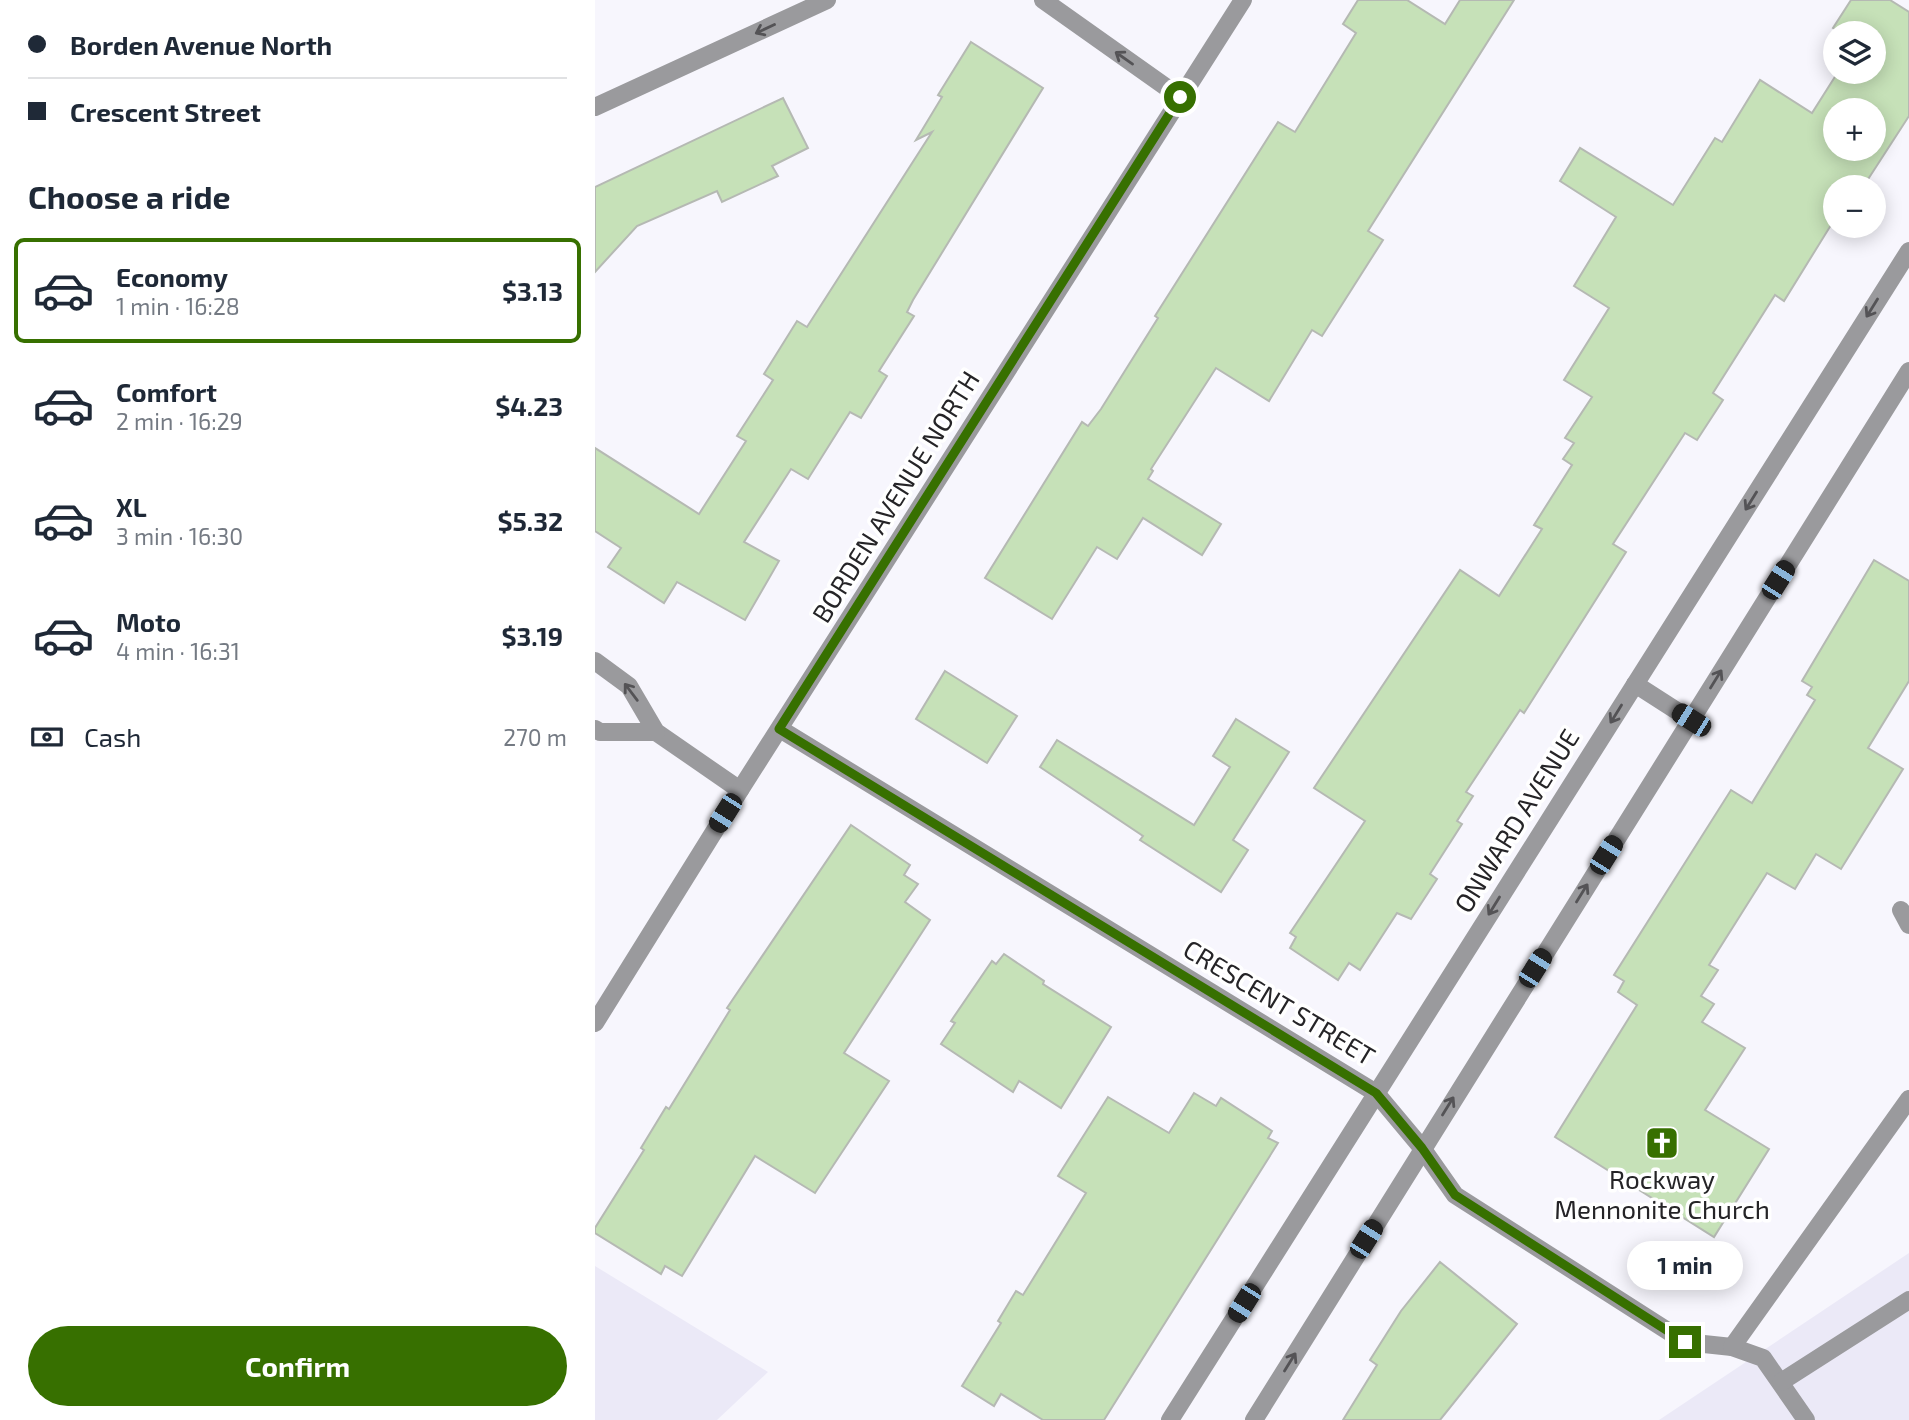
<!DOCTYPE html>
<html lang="en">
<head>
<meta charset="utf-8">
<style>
	:root { --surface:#fff; --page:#f2f2f3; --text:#1f2937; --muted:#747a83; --line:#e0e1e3; --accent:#377000 }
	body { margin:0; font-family:"Exo 2",sans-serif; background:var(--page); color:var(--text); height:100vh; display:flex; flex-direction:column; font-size:26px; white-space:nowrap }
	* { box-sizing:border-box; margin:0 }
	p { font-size:23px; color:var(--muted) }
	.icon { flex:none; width:38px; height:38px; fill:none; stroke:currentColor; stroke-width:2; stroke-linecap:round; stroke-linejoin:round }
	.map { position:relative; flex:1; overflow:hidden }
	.details { display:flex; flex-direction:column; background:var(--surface); width:595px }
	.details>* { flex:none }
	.banner { display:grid; align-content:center; height:154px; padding:0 28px; background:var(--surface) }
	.controls { position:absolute; left:1228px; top:21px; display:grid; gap:14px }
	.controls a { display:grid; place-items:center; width:63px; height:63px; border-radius:50%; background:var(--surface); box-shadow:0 4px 18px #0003; font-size:35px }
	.end { position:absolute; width:32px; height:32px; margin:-16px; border:9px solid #377000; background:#fff; box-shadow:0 0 0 4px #fff }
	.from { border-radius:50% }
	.bubble { position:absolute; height:49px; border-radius:24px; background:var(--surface); box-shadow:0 4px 18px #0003; font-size:23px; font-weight:700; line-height:49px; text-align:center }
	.car { position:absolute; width:21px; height:42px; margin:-21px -10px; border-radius:9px; box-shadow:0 0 5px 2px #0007; background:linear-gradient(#222 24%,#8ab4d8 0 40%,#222 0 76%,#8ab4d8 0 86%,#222 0) }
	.banner b { display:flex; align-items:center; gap:24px; height:66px; font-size:26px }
	.banner b+b { border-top:2px solid var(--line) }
	.banner i { width:18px; height:18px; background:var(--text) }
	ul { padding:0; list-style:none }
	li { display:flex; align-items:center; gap:21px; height:105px; margin:0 14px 10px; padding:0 14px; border:4px solid transparent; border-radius:10px }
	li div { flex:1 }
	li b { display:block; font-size:26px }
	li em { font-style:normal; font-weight:700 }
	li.selected { border-color:var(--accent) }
	li>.icon { width:63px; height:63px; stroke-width:1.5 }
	h2 { padding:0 28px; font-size:32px; line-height:84px }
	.pay { display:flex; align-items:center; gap:18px; height:77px; padding:0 28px; font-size:26px }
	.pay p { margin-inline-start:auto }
	.cta { display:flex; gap:14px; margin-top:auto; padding:14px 28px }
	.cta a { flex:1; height:80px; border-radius:42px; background:var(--accent); color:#fff; font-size:28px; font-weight:700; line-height:80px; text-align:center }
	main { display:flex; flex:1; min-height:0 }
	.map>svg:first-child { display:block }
	.built { fill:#ebe9f7 }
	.building { fill:#c6e1b8; stroke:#b5b9b3; stroke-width:2; fill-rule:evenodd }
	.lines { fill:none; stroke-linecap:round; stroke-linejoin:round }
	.service { stroke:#9a9a9d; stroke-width:18 }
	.minor { stroke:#9a9a9d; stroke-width:18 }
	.oneway { stroke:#545356 }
	.route { stroke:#377000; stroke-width:9 }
	.labels { text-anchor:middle; stroke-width:7; stroke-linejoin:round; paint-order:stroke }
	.street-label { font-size:26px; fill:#252427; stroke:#fff }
	.poi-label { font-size:26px; fill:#252427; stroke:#fff }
</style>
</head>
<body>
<main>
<section class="details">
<div class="banner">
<b><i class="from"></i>Borden Avenue North</b>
<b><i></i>Crescent Street</b>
</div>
<h2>Choose a ride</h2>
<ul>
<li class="selected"><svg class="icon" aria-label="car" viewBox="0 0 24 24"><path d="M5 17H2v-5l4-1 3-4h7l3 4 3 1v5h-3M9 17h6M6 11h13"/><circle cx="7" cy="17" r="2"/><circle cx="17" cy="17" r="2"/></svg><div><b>Economy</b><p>1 min · 16:28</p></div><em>$3.13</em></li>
<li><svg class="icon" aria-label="car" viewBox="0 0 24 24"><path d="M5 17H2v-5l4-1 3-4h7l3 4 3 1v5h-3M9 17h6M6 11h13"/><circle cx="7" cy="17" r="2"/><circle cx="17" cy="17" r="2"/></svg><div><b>Comfort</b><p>2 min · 16:29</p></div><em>$4.23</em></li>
<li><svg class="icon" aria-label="car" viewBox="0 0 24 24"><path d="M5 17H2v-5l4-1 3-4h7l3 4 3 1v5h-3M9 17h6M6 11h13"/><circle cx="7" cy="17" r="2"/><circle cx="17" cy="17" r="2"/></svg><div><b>XL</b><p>3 min · 16:30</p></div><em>$5.32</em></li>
<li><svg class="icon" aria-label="car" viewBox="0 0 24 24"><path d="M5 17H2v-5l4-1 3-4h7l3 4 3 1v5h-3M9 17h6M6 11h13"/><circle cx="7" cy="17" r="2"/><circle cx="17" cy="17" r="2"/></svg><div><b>Moto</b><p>4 min · 16:31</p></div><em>$3.19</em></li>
</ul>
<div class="pay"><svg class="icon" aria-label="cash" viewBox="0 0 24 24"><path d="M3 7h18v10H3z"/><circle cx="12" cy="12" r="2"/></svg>Cash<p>270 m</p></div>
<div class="cta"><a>Confirm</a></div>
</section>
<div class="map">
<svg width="1314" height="1420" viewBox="0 0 1314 1420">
	<rect width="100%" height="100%" fill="#f7f6fd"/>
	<!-- built -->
	<g class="built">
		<polygon points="1314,1253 1314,1420 1064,1420"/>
		<polygon points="0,1266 173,1372 122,1420 0,1420"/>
	</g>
	<!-- building -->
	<g class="building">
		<polygon points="763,0 812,0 850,24 865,0 919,0 773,231 788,240 727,336 717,330 674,401 621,368 556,469 558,471 553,479 626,524 607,555 548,518 522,559 502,547 457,619 390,578 487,422 493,426 506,409 563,318 560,316 683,122 700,132 761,33 748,24"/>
		<path d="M1256 0H1295L1314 12V116L1268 187H1241V226L1236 225 1189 301 1180 295 1118 393 1128 400 1102 440 1090 433 1018 544 1031 552 929 713 925 710 871 792 878 796 862 821 867 824 835 874 842 879 816 919 802 913 765 970 754 963 743 980 695 948 701 937 695 933 770 821 719 788 865 570 904 596 947 529 939 525 977 465 968 459 979 443 970 438 997 397 969 380 1014 308 979 286 1021 217 965 181 985 148 1078 205 1120 138 1127 142 1165 80 1217 113 1243 72H1279V33H1246L1238 28ZM1241 110H1279V149H1241Z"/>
		<polygon points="376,42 448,88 318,300 312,312 319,316 284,371 292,376 266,418 255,412 213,479 196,469 149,542 184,561 150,620 82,582 69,603 13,567 26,548 0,531 0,448 104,514 151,441 142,436 178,380 169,374 202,321 212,327 337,132 321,140 347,97 343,95"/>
		<polygon points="188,98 213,148 177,166 183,176 127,202 122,191 42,226 0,272 0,187"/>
		<polygon points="1279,560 1314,581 1314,681 1273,748 1308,769 1246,869 1221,854 1200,889 1172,873 1114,965 1123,970 1106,996 1119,1004 1107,1022 1150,1048 1110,1110 1174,1149 1119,1237 960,1137 1042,1005 1023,992 1029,981 1019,975 1136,790 1157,803 1220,700 1212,695 1217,687 1207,681"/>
		<polygon points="350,671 422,716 392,763 321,719"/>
		<polygon points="641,719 694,752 638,840 653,850 626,892 545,840 548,836 445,767 462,740 599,825 635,767 618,756"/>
		<polygon points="256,825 315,865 309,875 323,884 310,902 335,920 249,1053 294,1081 220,1193 160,1156 87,1276 70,1266 66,1274 0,1233 0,1228 49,1150 46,1148 71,1107 74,1109 135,1010 132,1008"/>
		<polygon points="409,954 449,981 448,984 516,1027 466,1108 424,1081 418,1092 346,1044 360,1023 356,1021 397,961 401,964"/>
		<polygon points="599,1093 621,1106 626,1098 677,1131 673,1138 683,1143 509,1420 448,1420 406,1394 399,1406 367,1386 406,1323 403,1321 421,1291 428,1295 491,1193 463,1176 513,1097 574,1133"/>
		<polygon points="845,1262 922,1324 845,1420 748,1420 782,1365 775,1360 806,1311"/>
	</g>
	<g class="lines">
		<!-- service -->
		<g class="service">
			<polyline points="1040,684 1096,720"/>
			<polyline points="1306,910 1314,925"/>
			<polyline points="827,1148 860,1195 1090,1342 1137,1347 1168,1358 1211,1420"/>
			<polyline points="1137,1347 1314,1099"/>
			<polyline points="1186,1382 1314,1300"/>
		</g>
		<!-- minor -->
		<g class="minor">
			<polyline points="448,0 585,97"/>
			<polyline points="0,107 232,0"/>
			<polyline points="0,661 34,686 61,732 145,790"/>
			<polyline points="0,729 5,732 61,732"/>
			<polyline points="185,729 781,1093 827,1148"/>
			<polyline points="0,1023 145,790 648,0"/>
			<polyline points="575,1420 1314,251"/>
			<polyline points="659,1420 1314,371"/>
		</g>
	</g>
	<!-- one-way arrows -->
	<defs><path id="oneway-shaft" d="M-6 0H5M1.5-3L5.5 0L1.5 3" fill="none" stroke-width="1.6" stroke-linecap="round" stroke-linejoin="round" transform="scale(1.75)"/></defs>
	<g class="oneway">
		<use href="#oneway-shaft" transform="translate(170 29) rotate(155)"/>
		<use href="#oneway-shaft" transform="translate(529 58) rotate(-145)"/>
		<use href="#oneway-shaft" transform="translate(1277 308) rotate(122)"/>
		<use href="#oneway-shaft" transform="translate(1156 501) rotate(122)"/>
		<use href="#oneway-shaft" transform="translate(1121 679) rotate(-58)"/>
		<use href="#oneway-shaft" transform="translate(36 692) rotate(-127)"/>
		<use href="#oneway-shaft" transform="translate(1021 714) rotate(122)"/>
		<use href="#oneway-shaft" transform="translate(987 893) rotate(-58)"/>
		<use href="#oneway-shaft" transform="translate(899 906) rotate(122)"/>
		<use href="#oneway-shaft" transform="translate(853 1106) rotate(-58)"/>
		<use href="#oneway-shaft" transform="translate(695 1362) rotate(-58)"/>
	</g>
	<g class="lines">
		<!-- route -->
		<polyline class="route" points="585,97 184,729 781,1093 827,1148 860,1195 1090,1342"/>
	</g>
	<!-- icons -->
	<defs>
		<symbol id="church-square" viewBox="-11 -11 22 22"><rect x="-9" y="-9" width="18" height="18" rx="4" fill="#377000" stroke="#fff"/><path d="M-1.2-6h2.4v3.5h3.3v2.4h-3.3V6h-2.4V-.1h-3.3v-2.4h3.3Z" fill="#fff"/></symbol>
	</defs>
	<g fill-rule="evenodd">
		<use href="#church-square" x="1048" y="1124" width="38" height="38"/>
	</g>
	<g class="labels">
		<!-- street labels -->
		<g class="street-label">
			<text transform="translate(301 497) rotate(-58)" y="9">BORDEN AVENUE NORTH</text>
			<text transform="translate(922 821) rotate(-58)" y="9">ONWARD AVENUE</text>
			<text transform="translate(684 1003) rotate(31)" y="9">CRESCENT STREET</text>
		</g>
		<!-- poi labels -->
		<g class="poi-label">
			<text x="1067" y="1189">Rockway<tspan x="1067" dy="30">Mennonite Church</tspan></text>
		</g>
	</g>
</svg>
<div class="controls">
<a><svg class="icon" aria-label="layers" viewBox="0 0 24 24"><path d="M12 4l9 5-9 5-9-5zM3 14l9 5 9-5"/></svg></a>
<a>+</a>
<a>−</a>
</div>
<i class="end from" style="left:585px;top:97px"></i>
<i class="end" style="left:1090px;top:1342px"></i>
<div class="bubble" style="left:1032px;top:1241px;width:116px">1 min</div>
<i class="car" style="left:1183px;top:580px;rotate:32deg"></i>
<i class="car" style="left:1096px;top:720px;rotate:302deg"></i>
<i class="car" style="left:130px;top:813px;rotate:212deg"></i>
<i class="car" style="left:1011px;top:855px;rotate:32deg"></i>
<i class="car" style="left:940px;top:968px;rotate:32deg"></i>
<i class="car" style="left:771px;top:1239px;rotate:32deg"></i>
<i class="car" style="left:649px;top:1303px;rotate:212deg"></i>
</div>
</main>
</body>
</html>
